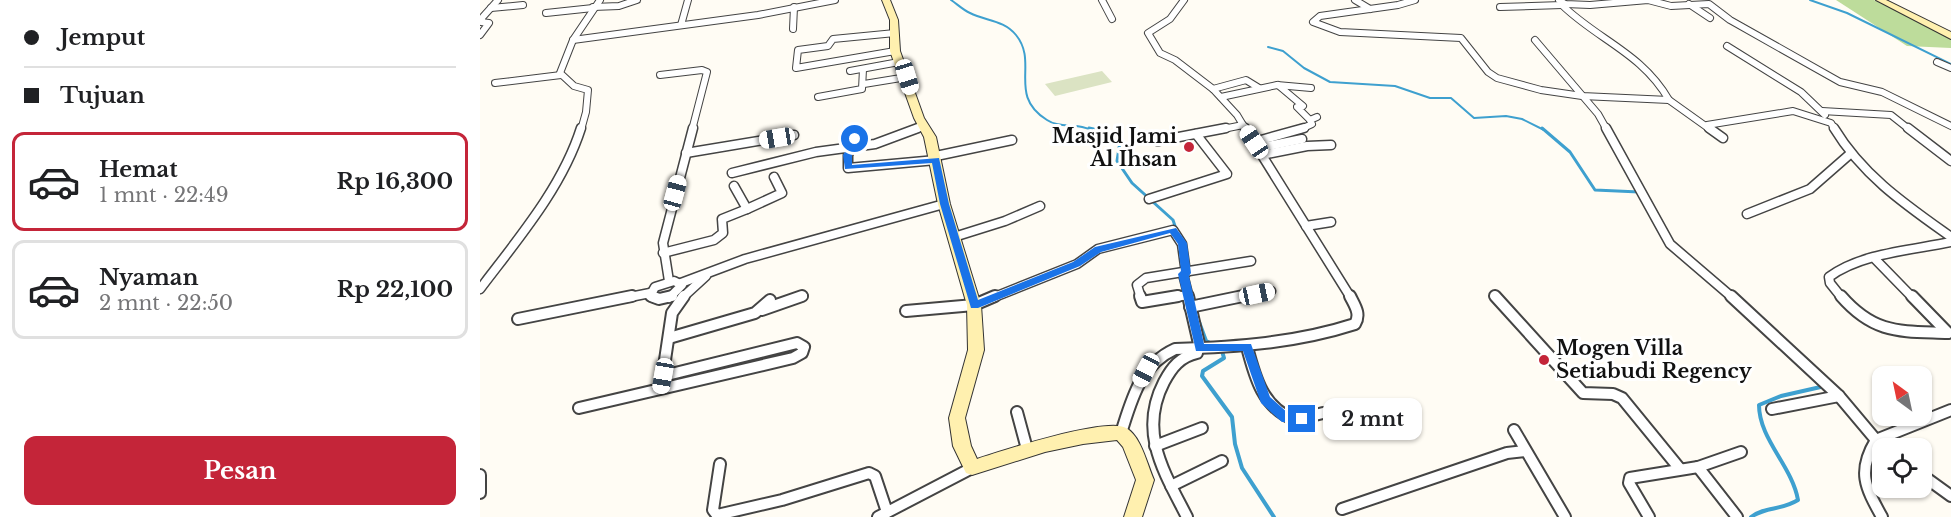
<!DOCTYPE html>
<html lang="id">
<head>
<meta charset="utf-8">
<style>
	:root { --surface:#fff; --page:#f6f6f6; --text:#202124; --muted:#757577; --line:#e0e0e0; --accent:#c42539 }
	body { margin:0; font-family:"Libre Baskerville",serif; background:var(--page); color:var(--text); height:100vh; display:flex; flex-direction:column; font-size:22px; white-space:nowrap }
	* { box-sizing:border-box; margin:0 }
	p { font-size:20px; color:var(--muted) }
	.icon { flex:none; width:33px; height:33px; fill:none; stroke:currentColor; stroke-width:2; stroke-linecap:round; stroke-linejoin:round }
	.map { position:relative; flex:1; overflow:hidden }
	.drawer { display:flex; flex-direction:column; background:var(--surface); width:480px }
	.drawer>* { flex:none }
	.top-card { display:grid; align-content:center; height:132px; padding:0 24px; background:var(--surface) }
	.needle { width:39px; rotate:327deg }
	.tools { position:absolute; left:1392px; top:366px; display:grid; gap:12px }
	.tools a { display:grid; place-items:center; width:60px; height:60px; border-radius:12px; background:var(--surface); box-shadow:0 2px 4px #0004; font-size:30px }
	.end { position:absolute; width:27px; height:27px; margin:-14px; border:8px solid #1a73e8; background:#fff; box-shadow:0 0 0 3px #fff }
	.from { border-radius:50% }
	.bubble { position:absolute; height:42px; border-radius:12px; background:var(--surface); box-shadow:0 2px 4px #0004; font-size:20px; font-weight:700; line-height:42px; text-align:center }
	.car { position:absolute; width:18px; height:36px; margin:-18px -9px; border-radius:8px; box-shadow:0 0 4px 2px #0007; background:linear-gradient(#fff 24%,#345 0 40%,#fff 0 76%,#345 0 86%,#fff 0) }
	.top-card b { display:flex; align-items:center; gap:21px; height:57px; font-size:22px }
	.top-card b+b { border-top:2px solid var(--line) }
	.top-card i { width:15px; height:15px; background:var(--text) }
	ul { padding:0; list-style:none }
	li { display:flex; align-items:center; gap:18px; height:99px; margin:0 12px 9px; padding:0 12px; border:3px solid var(--line); border-radius:12px }
	li div { flex:1 }
	li b { display:block; font-size:22px }
	li em { font-style:normal; font-weight:700 }
	li.selected { border-color:var(--accent) }
	li>.icon { width:54px; height:54px; stroke-width:1.5 }
	.cta { display:flex; gap:12px; margin-top:auto; padding:12px 24px }
	.cta a { flex:1; height:69px; border-radius:12px; background:var(--accent); color:#fff; font-size:24px; font-weight:700; line-height:69px; text-align:center }
	main { display:flex; flex:1; min-height:0 }
	.map>svg:first-child { display:block }
	.forest { fill:#bddc9b }
	.cemetery { fill:#dbe3c3 }
	.lines { fill:none; stroke-linecap:round; stroke-linejoin:round }
	.stream-far2 { stroke:#3ea0cf; stroke-width:2 }
	.stream-far1 { stroke:#3ea0cf; stroke-width:3 }
	.stream { stroke:#3ea0cf; stroke-width:4 }
	.street-far2-casing { stroke:#444; stroke-width:8 }
	.street-far1-casing { stroke:#444; stroke-width:11 }
	.street-casing { stroke:#444; stroke-width:14 }
	.secondary-casing { stroke:#333; stroke-width:2 }
	.street-far2 { stroke:#fff; stroke-width:6 }
	.street-far1 { stroke:#fff; stroke-width:8 }
	.street { stroke:#fff; stroke-width:10 }
	.secondary { fill:#fff0af; fill-rule:evenodd }
	.route { fill:#1a73e8 }
	.poi-dot { fill:#c42539; stroke:#fff; stroke-width:2 }
	.labels { text-anchor:middle; stroke-width:6; stroke-linejoin:round; paint-order:stroke }
	.poi-label { font-size:20px; font-weight:bold; fill:#111; stroke:#fff; text-anchor:end }
</style>
</head>
<body>
<main>
<section class="drawer">
<div class="top-card">
<b><i class="from"></i>Jemput</b>
<b><i></i>Tujuan</b>
</div>
<ul>
<li class="selected"><svg class="icon" aria-label="car" viewBox="0 0 24 24"><path d="M5 17H2v-5l4-1 3-4h7l3 4 3 1v5h-3M9 17h6M6 11h13"/><circle cx="7" cy="17" r="2"/><circle cx="17" cy="17" r="2"/></svg><div><b>Hemat</b><p>1 mnt · 22:49</p></div><em>Rp 16,300</em></li>
<li><svg class="icon" aria-label="car" viewBox="0 0 24 24"><path d="M5 17H2v-5l4-1 3-4h7l3 4 3 1v5h-3M9 17h6M6 11h13"/><circle cx="7" cy="17" r="2"/><circle cx="17" cy="17" r="2"/></svg><div><b>Nyaman</b><p>2 mnt · 22:50</p></div><em>Rp 22,100</em></li>
</ul>
<div class="cta"><a>Pesan</a></div>
</section>
<div class="map">
<svg width="1471" height="517" viewBox="0 0 1471 517">
	<rect width="100%" height="100%" fill="#fffcf4"/>
	<!-- forest -->
	<polygon class="forest" points="1356,0 1394,0 1471,37 1471,48 1427,46"/>
	<!-- cemetery -->
	<polygon class="cemetery" points="622,71 632,82 575,96 565,84"/>
	<g class="lines">
		<!-- stream-far2 -->
		<g class="stream-far2">
			<path d="M471 0C477 4 483 10 490 13 506 21 524 20 536 35 559 63 527 95 567 120 580 129 597 122 611 130"/>
			<polyline points="1330,0 1367,13 1471,64"/>
			<polyline points="788,47 803,51 824,68 850,82 915,86 950,98 971,98 994,118 1026,116 1042,119 1064,130"/>
		</g>
		<!-- stream-far1 -->
		<g class="stream-far1">
			<polyline points="609,128 641,135 637,161 652,183 693,220 696,229"/>
			<polyline points="1062,128 1090,152 1115,190 1159,192"/>
		</g>
		<!-- stream -->
		<g class="stream">
			<polyline points="719,322 726,341 732,344"/>
			<polyline points="742,351 744,358 723,371 722,376 752,417 755,444 762,468 794,517"/>
			<path d="M1271 517C1286 506 1300 511 1318 500 1312 466 1279 439 1279 405L1301 396 1345 386"/>
		</g>
		<defs>
			<g id="street-far2">
				<polyline points="622,0 632,19"/>
				<polyline points="704,0 690,19 668,33 680,53 695,60 733,89 757,115 766,130"/>
				<polyline points="875,0 890,9"/>
				<polyline points="935,0 918,5 840,16 833,22 860,32 981,38 1008,72 1017,78 1061,90 1102,96 1189,100 1231,130"/>
				<polyline points="1079,0 1085,4 1110,5 1168,0 1191,6 1229,4 1250,20 1360,82 1402,92 1471,126"/>
				<path d="M1085 4 1082 5C1118 40 1162 53 1189 100"/>
				<polyline points="1209,4 1230,18"/>
				<polyline points="113,7 139,6 157,0"/>
				<polyline points="1020,7 1082,5"/>
				<polyline points="11,8 43,5"/>
				<polyline points="66,13 113,8"/>
				<polyline points="0,20 18,0"/>
				<polyline points="201,25 208,0"/>
				<polyline points="313,29 314,7"/>
				<polyline points="415,33 353,39 348,46 318,50 316,68 415,51"/>
				<polyline points="0,35 9,23 1,22 2,19"/>
				<polyline points="93,40 278,15 355,0"/>
				<polyline points="1055,40 1118,114 1127,130"/>
				<polyline points="1247,46 1321,92 1345,115"/>
				<polyline points="1457,62 1471,68"/>
				<polyline points="370,71 419,62"/>
				<polyline points="180,75 222,70 227,72 212,130"/>
				<polyline points="15,83 81,75"/>
				<polyline points="384,84 427,77"/>
				<polyline points="798,85 823,106 817,107 830,120"/>
				<polyline points="733,89 766,80 779,88"/>
				<polyline points="338,97 382,89 383,69"/>
				<polyline points="741,97 797,85 831,88"/>
				<polyline points="1342,111 1411,115 1430,130"/>
				<polyline points="1227,125 1313,111 1351,123 1355,130"/>
				<polyline points="101,130 106,112 108,90 94,86 80,73 93,40 120,0"/>
				<polyline points="434,130 444,126"/>
				<polyline points="738,130 763,125"/>
				<polyline points="819,130 832,124 830,120 837,117"/>
			</g>
			<g id="street-far1">
				<polyline points="765,128 871,298"/>
				<polyline points="1126,128 1190,244 1253,298"/>
				<polyline points="1229,128 1243,138"/>
				<path d="M1354 128C1383 176 1426 205 1471 237"/>
				<polyline points="1428,128 1471,161"/>
				<polyline points="664,138 678,141 746,128"/>
				<polyline points="375,139 368,155 368,168 456,160"/>
				<polyline points="774,142 824,128"/>
				<polyline points="778,148 822,139"/>
				<polyline points="206,153 314,135"/>
				<polyline points="782,155 827,146 851,145"/>
				<polyline points="456,156 532,140"/>
				<polyline points="252,173 336,152 395,144 438,128"/>
				<polyline points="254,186 267,209 302,193 294,177"/>
				<polyline points="669,199 747,174 716,134"/>
				<polyline points="1267,214 1330,189 1370,154"/>
				<polyline points="826,226 851,222"/>
				<polyline points="474,237 525,221 560,206"/>
				<polyline points="183,253 234,240 243,233 242,219 267,209"/>
				<polyline points="1396,260 1433,298"/>
				<polyline points="703,274 709,298"/>
				<polyline points="189,281 183,243 213,128"/>
				<polyline points="201,283 265,259 464,204"/>
				<path d="M0 289C37 240 82 188 101 128"/>
				<polyline points="1015,296 1017,298"/>
				<polyline points="145,298 170,293"/>
				<polyline points="174,298 170,296 175,287 194,281 202,285 189,298"/>
				<polyline points="202,298 226,276"/>
				<polyline points="317,298 323,296"/>
				<polyline points="512,298 597,264 618,249 693,230 702,244 706,273"/>
				<polyline points="661,298 657,285 666,278 771,261"/>
				<polyline points="689,298 708,295"/>
				<polyline points="756,298 791,291"/>
				<path d="M1362 298 1350 283 1349 277C1381 253 1433 250 1471 242"/>
			</g>
			<g id="street">
				<polyline points="171,296 179,299 192,296"/>
				<polyline points="660,296 662,302 698,296"/>
				<polyline points="708,296 720,348"/>
				<polyline points="1015,296 1103,393 1133,394 1142,398 1200,469"/>
				<path d="M1251 296 1359 396 1396 440C1377 471 1385 487 1402 517"/>
				<path d="M1361 296C1395 335 1421 331 1468 333"/>
				<polyline points="1432,296 1468,333"/>
				<polyline points="710,307 763,296"/>
				<polyline points="282,310 322,296"/>
				<polyline points="426,311 494,305 515,296"/>
				<polyline points="38,319 152,296"/>
				<polyline points="189,338 275,313 290,300"/>
				<path d="M767 347C775 378 783 408 815 420L843 413"/>
				<polyline points="182,380 192,313 204,296"/>
				<polyline points="99,408 313,358 322,353 324,347 317,343 183,376"/>
				<polyline points="1292,409 1359,396"/>
				<polyline points="537,412 547,449"/>
				<polyline points="1034,430 1085,517"/>
				<path d="M641 433C652 399 660 365 695 349 757 347 816 343 875 324 881 314 875 306 870 296"/>
				<polyline points="675,446 722,428"/>
				<polyline points="1408,448 1396,440 1471,410"/>
				<polyline points="240,464 233,510 237,515 302,500 389,473 395,476 407,512"/>
				<polyline points="1218,467 1257,517"/>
				<polyline points="0,475 0,493"/>
				<polyline points="1442,475 1471,496"/>
				<polyline points="691,486 742,461"/>
				<polyline points="862,509 1027,453 1045,451"/>
				<polyline points="398,517 492,468"/>
				<path d="M707 517C684 472 658 432 684 382 692 367 700 357 717 353"/>
				<polyline points="1169,517 1149,483 1150,478 1218,467 1261,452"/>
			</g>
			<g id="secondary">
				<path d="M402 0H410L418 20 420 51 444 118 456 137 470 204 501 305 504 350 485 418 491 446 497 459C521 451 626 417 646 428 661 436 667 464 674 480L662 517H644L656 480 643 447 637 440 603 444 565 452 492 475 486 473 473 446 469 418 488 350 487 305 458 204 444 137 434 118 410 51V20Z"/>
				<polygon points="1396,0 1406,0 1471,32 1471,39"/>
			</g>
		</defs>
		<!-- street-far2 casing -->
		<use href="#street-far2" class="street-far2-casing"/>
		<!-- street-far1 casing -->
		<use href="#street-far1" class="street-far1-casing"/>
		<!-- street casing -->
		<use href="#street" class="street-casing"/>
		<!-- secondary casing -->
		<use href="#secondary" class="secondary-casing"/>
		<!-- street-far2 -->
		<use href="#street-far2" class="street-far2"/>
		<!-- street-far1 -->
		<use href="#street-far1" class="street-far1"/>
		<!-- street -->
		<use href="#street" class="street"/>
		<!-- secondary -->
		<use href="#secondary" class="secondary"/>
	</g>
	<!-- route -->
	<polygon class="route" points="375,137 379,139 372,155 372,165 459,158 469,204 498,300 593,262 615,247 696,228 707,243 711,273 709,276 724,344 771,344 790,397 809,414 827,415 827,422 802,422 781,403 763,351 716,351 698,274 701,271 698,244 690,233 621,252 600,266 498,308 491,308 460,204 452,163 365,169 363,155"/>
	<!-- markers -->
	<g class="poi-dot">
		<circle cx="709" cy="147" r="6"/>
		<circle cx="1064" cy="360" r="6"/>
	</g>
	<g class="labels">
		<!-- poi labels -->
		<g class="poi-label">
			<text x="697" y="143">Masjid Jami<tspan x="697" dy="23">Al Ihsan</tspan></text>
			<text x="1076" y="355" text-anchor="start">Mogen Villa<tspan x="1076" dy="23">Setiabudi Regency</tspan></text>
		</g>
	</g>
</svg>
<div class="tools">
<a><svg class="needle" viewBox="-14 -14 28 28"><path d="M0-13l5 13h-10z" fill="#e53935"/><path d="M0 13l5-13h-10z" fill="#757577"/></svg></a>
<a><svg class="icon" aria-label="locate" viewBox="0 0 24 24"><circle cx="12" cy="12" r="6"/><path d="M12 2v4M12 18v4M2 12h4M18 12h4"/></svg></a>
</div>
<i class="end from" style="left:375px;top:139px"></i>
<i class="end" style="left:822px;top:419px"></i>
<div class="bubble" style="left:843px;top:398px;width:99px">2 mnt</div>
<i class="car" style="left:427px;top:77px;rotate:163deg"></i>
<i class="car" style="left:297px;top:138px;rotate:261deg"></i>
<i class="car" style="left:774px;top:142px;rotate:326deg"></i>
<i class="car" style="left:195px;top:193px;rotate:15deg"></i>
<i class="car" style="left:777px;top:294px;rotate:78deg"></i>
<i class="car" style="left:666px;top:370px;rotate:208deg"></i>
<i class="car" style="left:183px;top:376px;rotate:190deg"></i>
</div>
</main>
</body>
</html>
